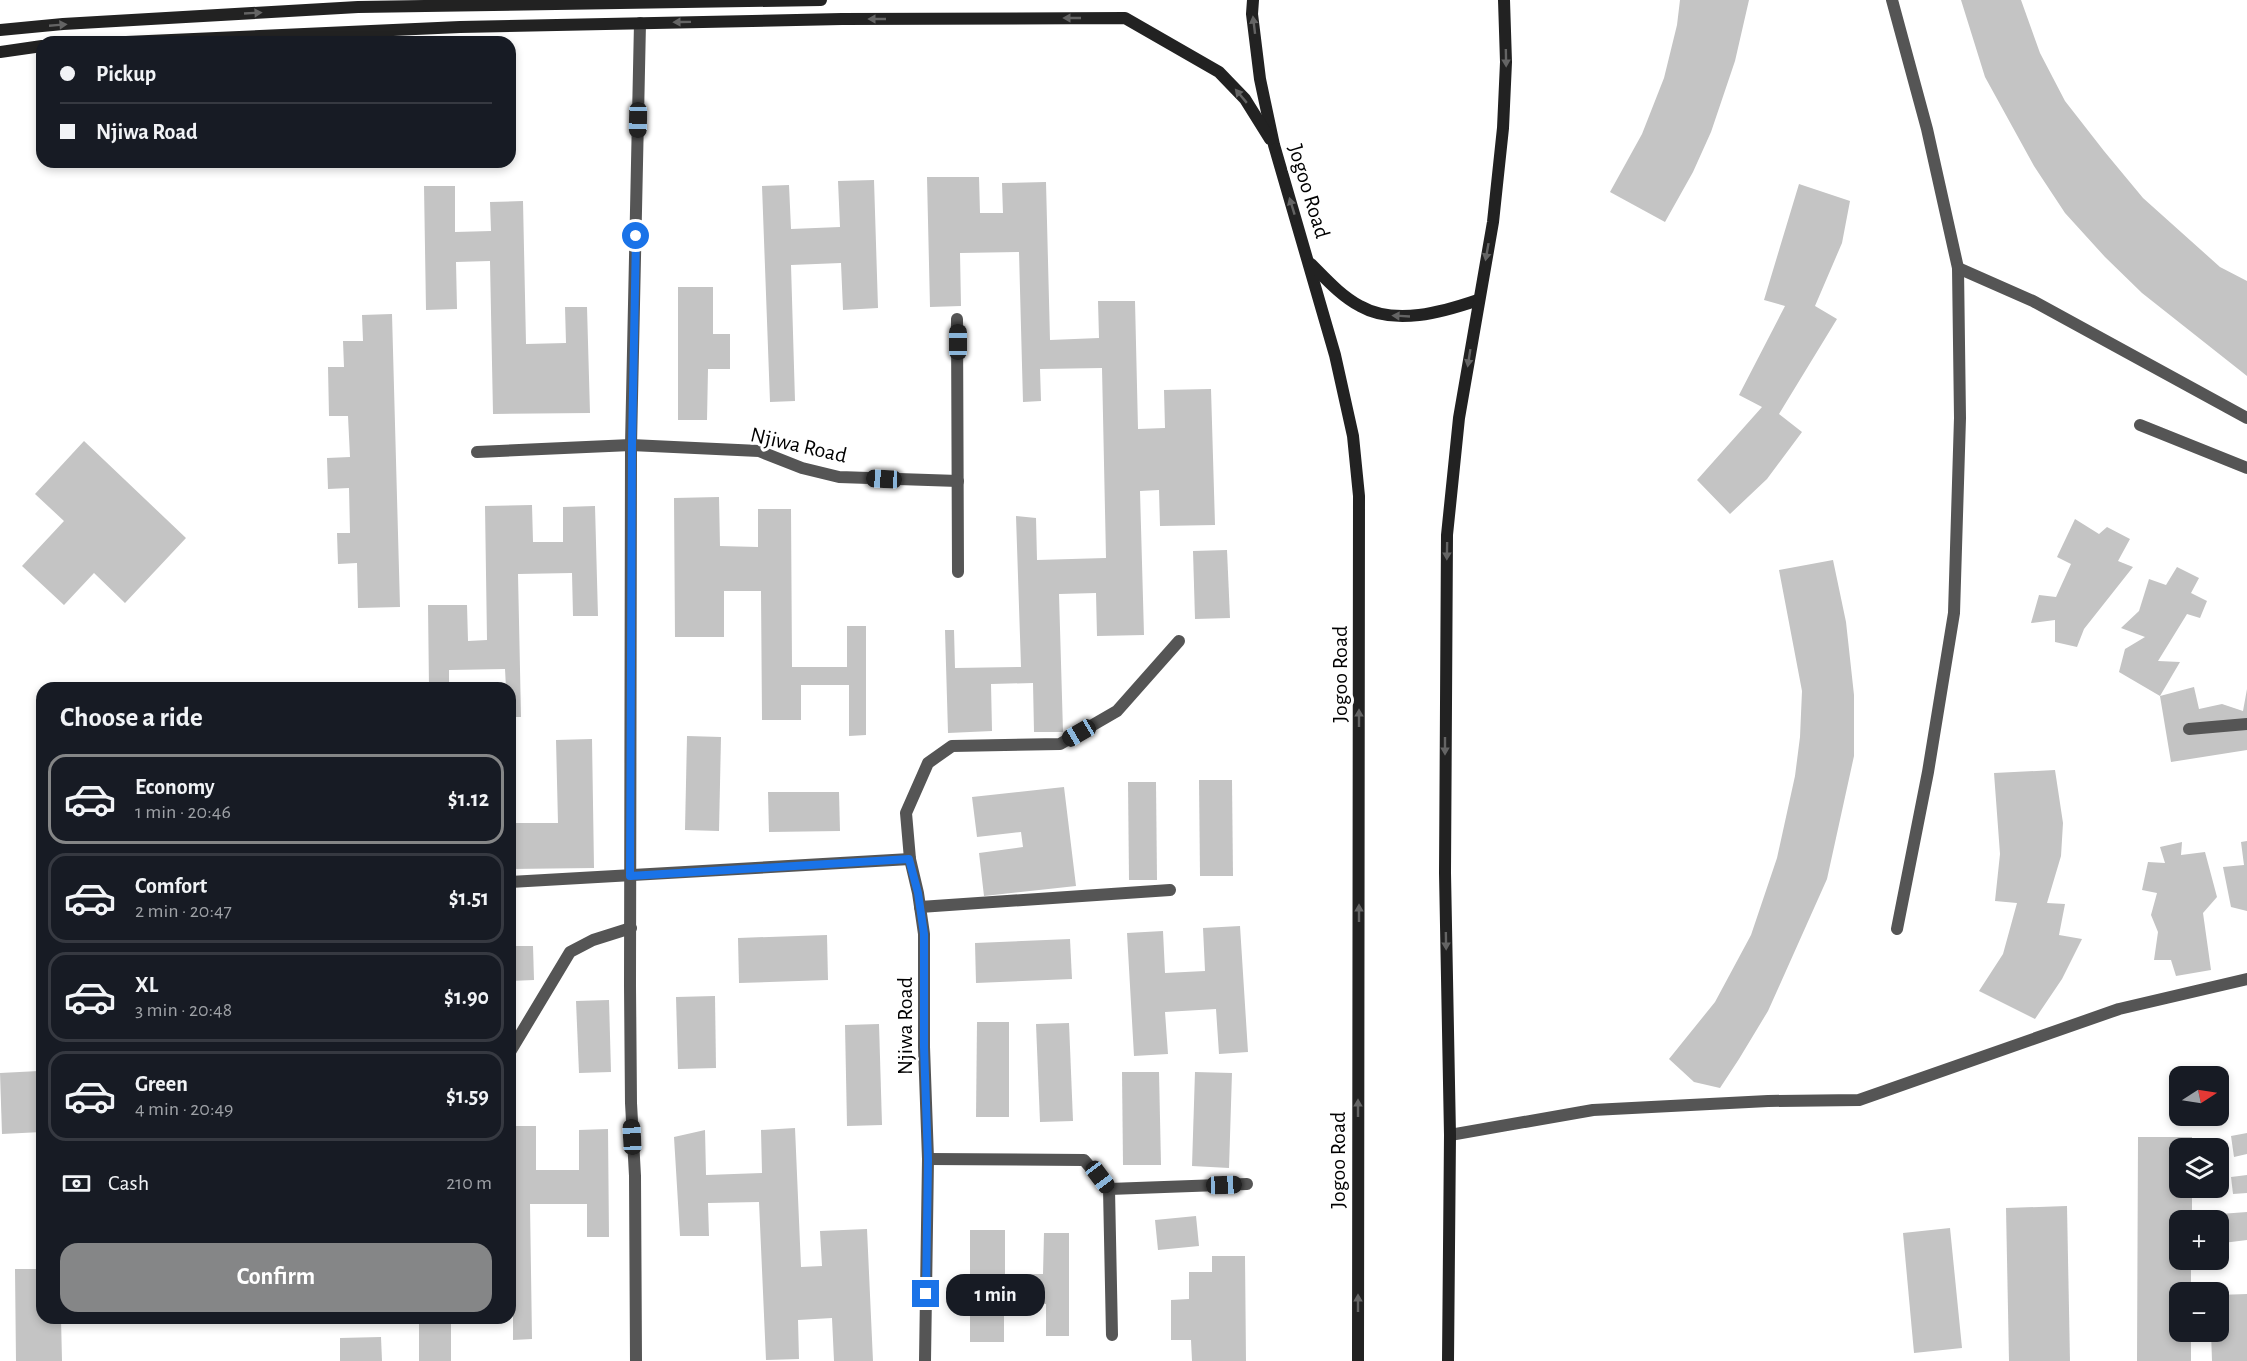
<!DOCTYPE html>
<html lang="en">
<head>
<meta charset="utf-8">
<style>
	:root { --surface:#171b24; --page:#242831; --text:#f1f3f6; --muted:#9ea1a6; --line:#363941; --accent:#858687 }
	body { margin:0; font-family:"Alegreya Sans",sans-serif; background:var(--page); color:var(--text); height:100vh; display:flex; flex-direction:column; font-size:22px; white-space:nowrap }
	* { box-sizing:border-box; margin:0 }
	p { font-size:20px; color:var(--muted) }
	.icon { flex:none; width:33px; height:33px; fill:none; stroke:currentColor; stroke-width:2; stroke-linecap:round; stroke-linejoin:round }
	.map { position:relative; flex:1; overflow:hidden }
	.panel { position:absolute; left:36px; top:682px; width:480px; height:642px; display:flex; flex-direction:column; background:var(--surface); border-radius:18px; box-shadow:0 3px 9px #0003 }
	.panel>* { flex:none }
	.hud { position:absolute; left:36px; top:36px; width:480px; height:132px; border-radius:18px; box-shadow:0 3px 9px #0003; display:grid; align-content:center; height:132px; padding:0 24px; background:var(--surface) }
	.needle { width:39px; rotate:78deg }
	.buttons { position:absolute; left:2169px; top:1066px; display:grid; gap:12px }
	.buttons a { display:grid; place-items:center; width:60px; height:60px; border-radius:12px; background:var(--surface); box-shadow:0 3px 9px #0003; font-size:30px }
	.end { position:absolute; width:27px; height:27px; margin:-14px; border:8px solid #1a73e8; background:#fff; box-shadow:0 0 0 3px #fff }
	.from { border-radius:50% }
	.bubble { position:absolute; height:42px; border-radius:18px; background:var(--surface); box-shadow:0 3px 9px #0003; font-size:20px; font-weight:600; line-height:42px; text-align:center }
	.car { position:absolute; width:18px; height:36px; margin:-18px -9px; border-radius:8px; box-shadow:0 0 4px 2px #0007; background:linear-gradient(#222 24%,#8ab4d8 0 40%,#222 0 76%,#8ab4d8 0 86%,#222 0) }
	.hud b { display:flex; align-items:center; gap:21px; height:57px; font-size:22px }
	.hud b+b { border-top:2px solid var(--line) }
	.hud i { width:15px; height:15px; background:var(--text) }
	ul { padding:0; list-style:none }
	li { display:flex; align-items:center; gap:18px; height:90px; margin:0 12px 9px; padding:0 12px; border:3px solid var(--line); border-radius:18px }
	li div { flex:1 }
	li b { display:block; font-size:22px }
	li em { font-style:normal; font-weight:600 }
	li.selected { border-color:var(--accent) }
	li>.icon { width:54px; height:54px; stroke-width:1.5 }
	h2 { padding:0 24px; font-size:27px; line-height:72px }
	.pay { display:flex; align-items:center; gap:15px; height:66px; padding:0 24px; font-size:22px }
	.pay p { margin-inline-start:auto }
	.cta { display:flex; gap:12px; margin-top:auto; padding:12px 24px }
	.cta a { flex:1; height:69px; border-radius:18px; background:var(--accent); color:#fff; font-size:24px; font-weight:600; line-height:69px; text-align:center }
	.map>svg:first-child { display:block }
	.building { fill:#c4c4c4 }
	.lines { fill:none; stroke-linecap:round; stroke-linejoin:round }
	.lane { stroke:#555; stroke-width:12 }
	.street { stroke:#555; stroke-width:12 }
	.secondary { stroke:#222; stroke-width:12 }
	.oneway { fill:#646464 }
	.route { stroke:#1a73e8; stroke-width:8 }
	.labels { text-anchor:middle; stroke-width:6; stroke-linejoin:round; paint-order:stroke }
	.street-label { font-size:22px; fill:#000; stroke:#fff }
</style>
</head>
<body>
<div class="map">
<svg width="2247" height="1361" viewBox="0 0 2247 1361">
	<rect width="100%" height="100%" fill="#fff"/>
	<!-- building -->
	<g class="building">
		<polygon points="1680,0 1749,0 1735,61 1711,132 1693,172 1665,222 1610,192 1642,134 1664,78 1677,25"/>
		<polygon points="1961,0 2021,0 2040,53 2065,101 2104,151 2143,198 2220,267 2247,281 2247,376 2142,293 2105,257 2065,213 2034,166 1985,77"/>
		<polygon points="927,177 979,177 980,213 1003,213 1002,183 1046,182 1050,340 1099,338 1098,301 1135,301 1138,429 1165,428 1164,390 1211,389 1215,525 1160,526 1159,490 1140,491 1144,635 1097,636 1096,593 1059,594 1063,732 1034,732 1033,683 991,684 992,731 948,733 945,630 954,630 955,668 1021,667 1016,516 1036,518 1037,560 1106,558 1102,368 1040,369 1041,401 1023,402 1019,252 960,253 961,306 930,307"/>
		<polygon points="874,180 878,308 843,310 841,263 791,265 795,401 770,402 762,186 789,185 791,229 840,227 838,181"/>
		<polygon points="1799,184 1850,201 1842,243 1815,306 1837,319 1779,414 1802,432 1767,479 1730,514 1697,480 1762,407 1739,395 1785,306 1764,300"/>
		<polygon points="424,186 455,186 455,232 491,231 490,202 523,201 526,344 566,343 565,307 587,307 590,413 493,414 490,261 456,262 457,309 426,310"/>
		<polygon points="678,287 713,287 713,334 730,334 730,369 708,369 707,420 678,420"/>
		<polygon points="392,314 400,607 358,608 357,563 338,564 337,533 350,533 349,488 328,489 327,458 350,457 348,416 329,416 328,367 344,367 343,341 363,341 362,315"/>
		<polygon points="84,441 186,538 125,603 94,573 64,605 22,566 64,521 35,494"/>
		<polygon points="719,497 720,546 758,547 758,509 791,509 792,667 847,667 847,626 866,626 866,735 849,736 849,685 801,685 801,720 762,720 761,591 724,591 724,637 675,637 674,498"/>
		<polygon points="532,505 533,542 563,542 563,507 595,506 598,616 573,616 572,573 518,574 521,717 510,717 510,688 506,688 505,669 449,670 449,688 429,688 428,605 467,605 468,641 487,640 485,506"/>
		<polygon points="2075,519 2099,534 2107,527 2130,539 2118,561 2133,567 2084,629 2077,647 2055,642 2055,620 2031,623 2039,595 2056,597 2071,564 2057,557"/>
		<polygon points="1227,550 1230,618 1195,619 1193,551"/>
		<polygon points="1833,560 1846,622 1854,695 1854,756 1827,879 1768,1011 1739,1059 1720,1088 1694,1082 1669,1059 1715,1002 1751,935 1777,858 1795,776 1800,737 1802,691 1779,570"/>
		<polygon points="2177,567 2199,578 2191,593 2207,601 2200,618 2187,614 2158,661 2180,662 2160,696 2119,672 2125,649 2145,637 2121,628 2139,611 2149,579 2166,585"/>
		<polygon points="2194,687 2199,709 2222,704 2243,711 2247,689 2247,750 2171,762 2160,696"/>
		<polygon points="687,736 721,737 719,831 685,830"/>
		<polygon points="592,739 594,868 510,869 510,823 558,823 556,740"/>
		<polygon points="2055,770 2063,823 2061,856 2047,903 2065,904 2059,935 2082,939 2062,979 2035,1019 1979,991 2003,954 2017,903 1995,901 2000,854 1994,773"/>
		<polygon points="1199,780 1232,780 1233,876 1200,876"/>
		<polygon points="1128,782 1156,782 1157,880 1129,880"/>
		<polygon points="1064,787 1076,886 984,896 979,853 1023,847 1021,832 977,837 972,797"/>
		<polygon points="768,792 839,792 840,831 769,832"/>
		<polygon points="2247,841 2247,911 2231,907 2223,867 2244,865 2241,842"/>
		<polygon points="2182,842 2181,855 2205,852 2217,897 2203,913 2211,970 2176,976 2171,960 2154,960 2158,932 2151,915 2157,893 2142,890 2148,862 2165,863 2160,847"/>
		<polygon points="1240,926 1248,1052 1219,1054 1216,1009 1165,1012 1168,1054 1134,1056 1127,933 1163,931 1165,973 1205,971 1203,928"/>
		<polygon points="827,935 828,980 739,983 738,938"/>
		<polygon points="1070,939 1072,979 976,983 975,943"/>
		<polygon points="510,946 533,946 534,980 510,981"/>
		<polygon points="715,996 716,1068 678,1069 676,997"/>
		<polygon points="609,1000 611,1072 579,1073 576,1001"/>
		<polygon points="977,1022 1009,1022 1009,1117 976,1117"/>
		<polygon points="1069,1023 1073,1121 1040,1122 1036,1024"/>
		<polygon points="879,1024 882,1125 847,1126 845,1025"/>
		<polygon points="39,1071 42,1132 2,1134 0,1073"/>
		<polygon points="1122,1072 1159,1072 1161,1165 1123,1165"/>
		<polygon points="1195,1072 1232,1073 1229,1168 1192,1166"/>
		<polygon points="510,1126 536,1126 536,1170 579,1170 579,1130 608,1129 609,1237 587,1237 587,1204 530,1204 532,1339 513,1340 513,1306 510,1306"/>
		<polygon points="795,1128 801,1267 822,1266 820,1231 867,1229 873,1361 834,1361 832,1318 798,1320 799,1359 766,1360 759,1202 708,1203 709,1236 680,1236 674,1137 705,1130 706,1175 762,1173 761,1130"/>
		<polygon points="2247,1133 2247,1154 2234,1157 2231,1136"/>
		<polygon points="2138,1137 2192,1137 2192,1149 2180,1149 2180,1188 2192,1188 2192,1221 2180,1221 2180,1260 2191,1260 2191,1293 2180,1293 2180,1332 2191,1332 2191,1361 2137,1361"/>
		<polygon points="2247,1175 2247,1193 2233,1194 2231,1177"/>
		<polygon points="2067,1206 2070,1361 2009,1361 2006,1208"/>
		<polygon points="2247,1212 2247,1240 2223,1243 2220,1214"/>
		<polygon points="1196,1216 1199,1246 1158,1250 1155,1220"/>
		<polygon points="1950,1228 1962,1348 1914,1353 1903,1233"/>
		<polygon points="970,1230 1005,1230 1005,1274 1043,1274 1044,1233 1069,1233 1069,1336 1046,1336 1046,1304 1004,1303 1004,1342 970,1342"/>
		<polygon points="1212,1256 1245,1256 1246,1361 1192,1361 1191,1340 1171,1340 1171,1300 1189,1299 1189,1272 1212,1272"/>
		<polygon points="15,1269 42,1269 42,1318 61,1318 62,1361 16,1361"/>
		<polygon points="2247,1294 2247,1361 2212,1361 2211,1332 2218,1332 2218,1295"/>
		<rect x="419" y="1318" width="32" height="43"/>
		<polygon points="381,1337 382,1361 340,1361 340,1338"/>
	</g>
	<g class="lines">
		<!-- lane -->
		<polyline class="lane" points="2189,729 2247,724"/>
		<!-- street -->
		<g class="street">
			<polyline points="1892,0 1927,129 1958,268 1960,418 1954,613 1928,772 1897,929"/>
			<polyline points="1958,268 2033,301 2247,418"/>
			<polyline points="957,319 958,572"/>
			<polyline points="2140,425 2247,468"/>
			<polyline points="477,452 631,445 759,451 802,468 839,477 958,481"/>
			<polyline points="510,882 910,859"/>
			<polyline points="920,907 1170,890"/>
			<polyline points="510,1052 570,952 593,940 631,928"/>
			<polyline points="1450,1135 1593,1110 1768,1101 1859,1100 2119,1009 2247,979"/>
			<polyline points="928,1159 1084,1160 1109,1189 1112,1335"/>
			<polyline points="1109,1189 1247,1184"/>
			<polyline points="636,1361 635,1176 631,1103 630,986 631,445 640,23"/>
			<polyline points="925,1361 928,1159 924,1047 924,934 918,893 910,859 906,813 928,763 952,746 1060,744 1117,711 1179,641"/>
		</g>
		<!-- secondary -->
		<g class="secondary">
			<polyline points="1253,0 1252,14 1260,79 1274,145 1335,355 1353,436 1359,496 1358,1361"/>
			<polyline points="0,30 63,24 358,7 821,0"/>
			<polyline points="126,42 460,27 842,19 1125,18 1219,72 1245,99 1270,139"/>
			<polyline points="0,52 42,46"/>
			<path d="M1311 264C1326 279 1341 296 1360 306 1395 326 1443 312 1478 300"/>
			<polyline points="1448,1361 1450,1135 1445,873 1447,535 1459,418 1493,222 1503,128 1506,62 1504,0"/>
		</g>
	</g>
	<!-- one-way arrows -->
	<defs><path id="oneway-solid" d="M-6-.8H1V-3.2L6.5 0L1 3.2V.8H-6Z" transform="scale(1.5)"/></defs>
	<g class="oneway">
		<use href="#oneway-solid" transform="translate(253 13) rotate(-3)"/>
		<use href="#oneway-solid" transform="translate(1072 18) rotate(180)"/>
		<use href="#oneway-solid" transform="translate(877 19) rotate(180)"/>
		<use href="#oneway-solid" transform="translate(682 22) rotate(179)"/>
		<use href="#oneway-solid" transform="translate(58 25) rotate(-5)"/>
		<use href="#oneway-solid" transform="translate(1254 25) rotate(-97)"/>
		<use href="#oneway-solid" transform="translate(1506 58) rotate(89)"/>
		<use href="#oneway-solid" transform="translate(1241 96) rotate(-130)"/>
		<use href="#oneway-solid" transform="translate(1292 206) rotate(-107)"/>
		<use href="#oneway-solid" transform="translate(1487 252) rotate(100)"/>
		<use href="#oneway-solid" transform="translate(1401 316) rotate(-177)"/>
		<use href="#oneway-solid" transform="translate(1469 358) rotate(99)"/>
		<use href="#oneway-solid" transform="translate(1447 551) rotate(91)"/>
		<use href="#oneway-solid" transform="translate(1359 718) rotate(-90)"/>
		<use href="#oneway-solid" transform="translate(1445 746) rotate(90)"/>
		<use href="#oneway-solid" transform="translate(1359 913) rotate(-90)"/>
		<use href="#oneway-solid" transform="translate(1446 941) rotate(89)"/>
		<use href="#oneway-solid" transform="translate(1358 1108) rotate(-90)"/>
		<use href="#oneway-solid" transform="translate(1358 1303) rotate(-90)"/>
	</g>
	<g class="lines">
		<!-- route -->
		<polyline class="route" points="636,236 632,445 630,876 909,859 918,893 924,934 924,1047 928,1160 926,1294"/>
	</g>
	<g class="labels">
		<!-- street labels -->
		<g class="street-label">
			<text transform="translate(1310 191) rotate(73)" y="8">Jogoo Road</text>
			<text transform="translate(799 444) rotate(13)" y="8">Njiwa Road</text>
			<text transform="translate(1339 674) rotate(-90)" y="8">Jogoo Road</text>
			<text transform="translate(904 1026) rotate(-90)" y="8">Njiwa Road</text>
			<text transform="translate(1337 1160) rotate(-90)" y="8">Jogoo Road</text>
		</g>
	</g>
</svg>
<div class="buttons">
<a><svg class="needle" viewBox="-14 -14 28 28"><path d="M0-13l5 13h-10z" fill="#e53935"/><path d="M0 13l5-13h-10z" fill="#9ea1a6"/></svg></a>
<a><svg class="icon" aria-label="layers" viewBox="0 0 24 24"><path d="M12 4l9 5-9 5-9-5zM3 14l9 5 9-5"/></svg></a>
<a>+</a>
<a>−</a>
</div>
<i class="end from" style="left:636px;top:236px"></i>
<i class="end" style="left:926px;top:1294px"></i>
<div class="bubble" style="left:946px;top:1274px;width:99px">1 min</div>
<i class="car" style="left:638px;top:120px;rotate:181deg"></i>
<i class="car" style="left:958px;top:342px;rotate:0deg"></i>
<i class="car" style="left:884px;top:479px;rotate:273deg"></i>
<i class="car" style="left:1079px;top:733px;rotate:240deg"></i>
<i class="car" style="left:632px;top:1137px;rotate:357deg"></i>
<i class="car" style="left:1100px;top:1177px;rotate:143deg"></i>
<i class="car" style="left:1224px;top:1185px;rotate:88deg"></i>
<div class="hud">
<b><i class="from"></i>Pickup</b>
<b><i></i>Njiwa Road</b>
</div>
<section class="panel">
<h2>Choose a ride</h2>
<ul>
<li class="selected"><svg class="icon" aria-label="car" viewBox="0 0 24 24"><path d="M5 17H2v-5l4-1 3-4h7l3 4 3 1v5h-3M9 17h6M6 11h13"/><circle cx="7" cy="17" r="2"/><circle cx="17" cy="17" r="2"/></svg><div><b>Economy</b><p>1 min · 20:46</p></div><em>$1.12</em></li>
<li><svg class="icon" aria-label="car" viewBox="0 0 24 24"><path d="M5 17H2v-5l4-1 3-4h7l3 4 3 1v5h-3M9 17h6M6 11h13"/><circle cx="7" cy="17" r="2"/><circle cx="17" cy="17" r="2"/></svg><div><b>Comfort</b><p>2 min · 20:47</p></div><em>$1.51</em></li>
<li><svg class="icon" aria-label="car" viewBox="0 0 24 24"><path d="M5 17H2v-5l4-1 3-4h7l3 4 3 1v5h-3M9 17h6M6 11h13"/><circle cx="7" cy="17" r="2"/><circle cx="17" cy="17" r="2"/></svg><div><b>XL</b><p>3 min · 20:48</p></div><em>$1.90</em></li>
<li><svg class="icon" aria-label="car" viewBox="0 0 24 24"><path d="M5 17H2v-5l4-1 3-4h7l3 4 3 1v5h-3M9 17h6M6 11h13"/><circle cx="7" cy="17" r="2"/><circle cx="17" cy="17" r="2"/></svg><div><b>Green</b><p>4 min · 20:49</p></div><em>$1.59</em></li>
</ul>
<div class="pay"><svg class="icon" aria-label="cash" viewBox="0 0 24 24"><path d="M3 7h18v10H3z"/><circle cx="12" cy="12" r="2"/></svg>Cash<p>210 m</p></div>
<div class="cta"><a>Confirm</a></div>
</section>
</div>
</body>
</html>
